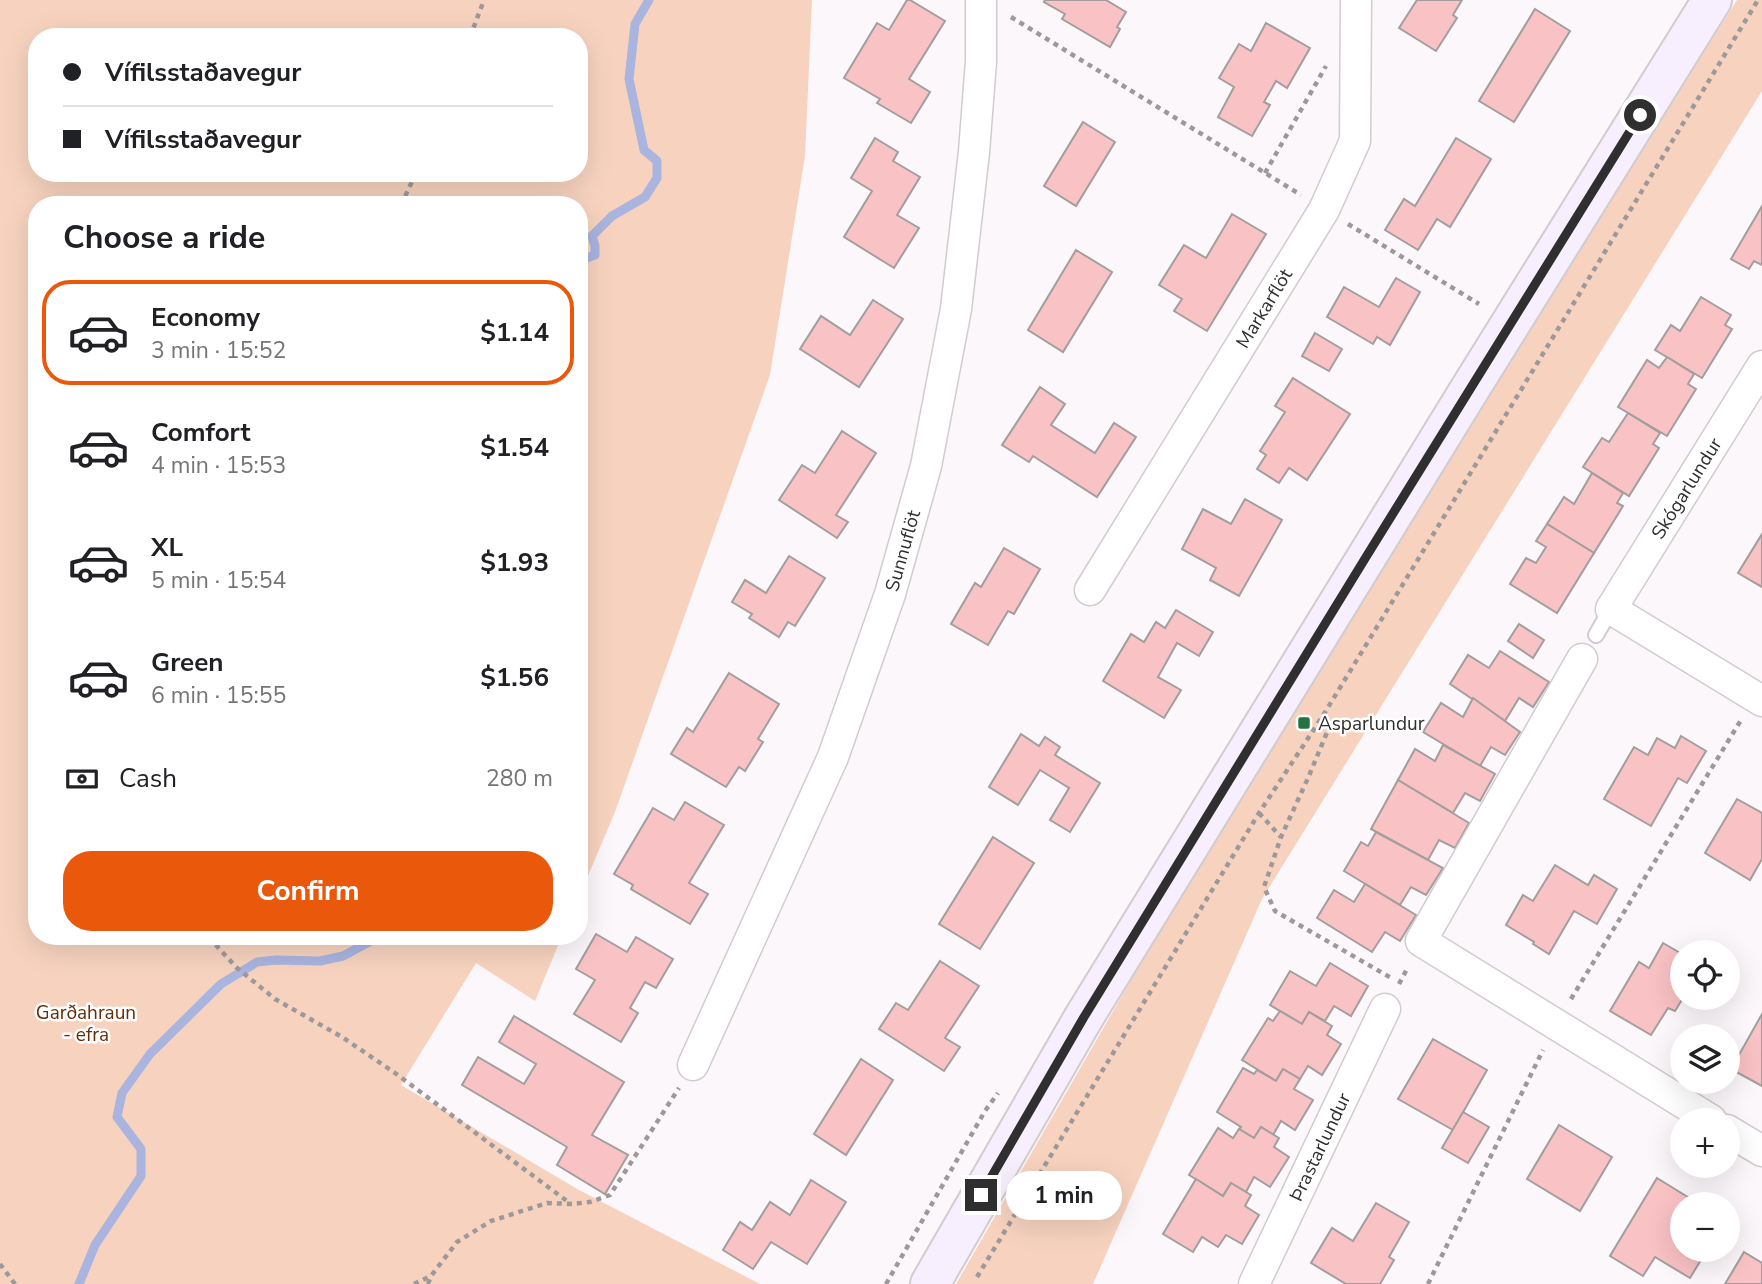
<!DOCTYPE html>
<html lang="en">
<head>
<meta charset="utf-8">
<style>
	:root { --surface:#fff; --page:#f2f2f2; --text:#202124; --muted:#757577; --line:#e0e0e0; --accent:#ea580c }
	body { margin:0; font-family:"Nunito Sans",sans-serif; background:var(--page); color:var(--text); height:100vh; display:flex; flex-direction:column; font-size:26px; white-space:nowrap }
	* { box-sizing:border-box; margin:0 }
	p { font-size:23px; color:var(--muted) }
	.icon { flex:none; width:38px; height:38px; fill:none; stroke:currentColor; stroke-width:2; stroke-linecap:round; stroke-linejoin:round }
	.map { position:relative; flex:1; overflow:hidden }
	.panel { position:absolute; left:28px; top:196px; width:560px; height:749px; display:flex; flex-direction:column; background:var(--surface); border-radius:28px; box-shadow:0 7px 28px #0002 }
	.panel>* { flex:none }
	.top-card { position:absolute; left:28px; top:28px; width:560px; height:154px; border-radius:28px; box-shadow:0 7px 28px #0002; display:grid; align-content:center; height:154px; padding:0 35px; background:var(--surface) }
	.buttons { position:absolute; left:1670px; top:940px; display:grid; gap:14px }
	.buttons a { display:grid; place-items:center; width:70px; height:70px; border-radius:50%; background:var(--surface); box-shadow:0 7px 28px #0002; font-size:35px }
	.end { position:absolute; width:32px; height:32px; margin:-16px; border:9px solid #302f30; background:#fff; box-shadow:0 0 0 4px #fff }
	.from { border-radius:50% }
	.bubble { position:absolute; height:49px; border-radius:24px; background:var(--surface); box-shadow:0 7px 28px #0002; font-size:23px; font-weight:700; line-height:49px; text-align:center }
	.top-card b { display:flex; align-items:center; gap:24px; height:66px; font-size:26px }
	.top-card b+b { border-top:2px solid var(--line) }
	.top-card i { width:18px; height:18px; background:var(--text) }
	ul { padding:0; list-style:none }
	li { display:flex; align-items:center; gap:21px; height:105px; margin:0 14px 10px; padding:0 21px; border:4px solid transparent; border-radius:28px }
	li div { flex:1 }
	li b { display:block; font-size:26px }
	li em { font-style:normal; font-weight:700 }
	li.active { border-color:var(--accent) }
	li>.icon { width:63px; height:63px; stroke-width:1.5 }
	h2 { padding:0 35px; font-size:32px; line-height:84px }
	.pay { display:flex; align-items:center; gap:18px; height:77px; padding:0 35px; font-size:26px }
	.pay p { margin-inline-start:auto }
	.primary-button { display:flex; gap:14px; margin-top:auto; padding:14px 35px }
	.primary-button a { flex:1; height:80px; border-radius:28px; background:var(--accent); color:#fff; font-size:28px; font-weight:700; line-height:80px; text-align:center }
	.map>svg:first-child { display:block }
	.green { fill:#f7d3bf; fill-rule:evenodd }
	.lines { fill:none; stroke-linecap:round; stroke-linejoin:round }
	.stream { stroke:#a9b4df; stroke-width:9 }
	.building { fill:#f9c2c4; stroke:#a39e9e; stroke-width:2 }
	.service-casing { stroke:#d1cccf; stroke-width:18 }
	.minor-casing { stroke:#d1cccf; stroke-width:33 }
	.secondary-casing { stroke:#d1cccf; stroke-width:42 }
	.path { stroke:#9d999b; stroke-width:4.5; stroke-dasharray:5 5; stroke-linecap:butt }
	.service { stroke:#fff; stroke-width:14 }
	.minor { stroke:#fff; stroke-width:30 }
	.secondary { stroke:#f7effe; stroke-width:38 }
	.route { stroke:#302f30; stroke-width:9 }
	.poi-dot { fill:#257140; stroke:#fff; stroke-width:2.5 }
	.labels { text-anchor:middle; stroke-width:5; stroke-linejoin:round; paint-order:stroke }
	.street-label { font-size:19px; fill:#302f30; stroke:#fff }
	.poi-label { font-size:19px; fill:#302f30; stroke:#fff; text-anchor:start }
	.park-label { font-size:19px; fill:#662e07; stroke:#fff }
</style>
</head>
<body>
<div class="map">
<svg width="1762" height="1284" viewBox="0 0 1762 1284">
	<rect width="100%" height="100%" fill="#fcf7fa"/>
	<!-- green -->
	<g class="green">
		<path d="M0 0H812L805 156 770 375 615 812 579 897V205H37V936H562L535 1001 476 963 401 1085 579 1190 760 1284H0ZM37 37H579V173H37Z"/>
		<polygon points="1737,0 1762,0 1762,91 1262,899 1093,1284 956,1284 1226,815 1552,289"/>
	</g>
	<g class="lines">
		<!-- stream -->
		<g class="stream">
			<polyline points="579,261 595,255 595,246 592,236 612,216 645,197 657,178 657,161 644,150 629,79 635,24 649,0"/>
			<polyline points="79,1284 95,1245 141,1176 141,1149 117,1117 122,1093 150,1054 221,984 257,962 276,960 320,961 343,956 380,936"/>
		</g>
	</g>
	<!-- building -->
	<g class="building">
		<polygon points="907,0 910,0 945,21 909,79 930,92 911,123 877,103 880,99 844,78 877,23 889,30"/>
		<polygon points="1045,0 1106,0 1126,12 1117,27 1120,29 1110,47 1062,19 1065,14 1044,2"/>
		<polygon points="1417,0 1462,0 1453,15 1457,18 1436,51 1399,28"/>
		<polygon points="1535,9 1570,31 1514,122 1479,101"/>
		<polygon points="1266,23 1310,48 1287,88 1276,81 1264,102 1270,105 1252,136 1218,117 1234,87 1219,78 1239,44 1251,51"/>
		<polygon points="1083,122 1115,142 1076,206 1044,186"/>
		<polygon points="875,138 898,152 893,161 920,177 897,215 919,228 894,268 844,237 872,191 851,178"/>
		<polygon points="1456,138 1491,159 1450,227 1437,219 1418,250 1385,230 1404,199 1415,206"/>
		<polygon points="1762,206 1762,265 1754,261 1749,269 1731,259"/>
		<polygon points="1232,214 1266,234 1207,331 1174,311 1182,299 1159,285 1184,245 1206,258"/>
		<polygon points="1076,250 1112,272 1063,352 1028,330"/>
		<polygon points="1396,278 1420,292 1390,345 1377,337 1373,344 1327,317 1344,287 1379,307"/>
		<polygon points="1701,297 1731,315 1725,325 1732,329 1702,378 1655,350 1671,325 1680,331"/>
		<polygon points="873,300 903,319 859,387 800,349 821,316 850,335"/>
		<polygon points="1315,333 1342,349 1329,371 1302,356"/>
		<polygon points="1667,357 1694,374 1688,384 1696,389 1667,436 1618,407 1647,360 1659,368"/>
		<polygon points="1293,378 1350,414 1307,480 1289,468 1279,483 1257,469 1266,455 1260,451 1285,412 1275,406"/>
		<polygon points="1040,387 1065,404 1051,425 1095,453 1114,423 1136,437 1097,497 1033,456 1029,462 1002,445"/>
		<polygon points="1628,413 1660,433 1653,444 1659,448 1629,496 1583,467 1602,438 1609,442"/>
		<polygon points="842,431 876,453 836,515 848,522 837,538 779,500 802,465 815,473"/>
		<polygon points="1592,473 1623,493 1617,503 1623,506 1594,553 1547,524 1564,497 1574,504"/>
		<polygon points="1245,499 1282,520 1239,596 1210,580 1216,568 1182,549 1203,509 1231,524"/>
		<polygon points="1547,524 1594,553 1557,613 1510,584 1526,558 1536,563 1546,547 1536,541"/>
		<polygon points="1762,534 1762,587 1738,573"/>
		<polygon points="1004,548 1040,569 1014,614 1008,611 988,645 951,624 975,583 981,587"/>
		<polygon points="789,556 825,578 795,626 788,622 779,637 749,618 752,614 732,602 745,580 766,593"/>
		<polygon points="1176,610 1213,632 1199,656 1177,643 1158,677 1181,690 1164,718 1103,681 1131,634 1144,642 1156,622 1165,628"/>
		<polygon points="1519,624 1544,640 1533,658 1508,641"/>
		<polygon points="1500,651 1549,682 1533,707 1519,698 1505,721 1450,684 1468,655 1489,668"/>
		<polygon points="729,673 779,704 758,739 763,742 745,771 739,767 726,787 671,754 687,728 693,732"/>
		<polygon points="1473,698 1520,732 1505,755 1491,747 1480,766 1423,732 1441,703 1463,717"/>
		<polygon points="1021,734 1039,746 1045,737 1060,747 1055,755 1100,783 1070,832 1050,820 1069,788 1040,770 1018,805 989,787"/>
		<polygon points="1681,736 1706,751 1687,783 1678,778 1651,826 1604,799 1634,747 1648,755 1657,738 1675,748"/>
		<polygon points="1443,745 1495,774 1480,801 1465,793 1453,813 1398,780 1415,749 1435,761"/>
		<polygon points="1398,780 1469,823 1455,848 1439,840 1428,860 1371,829"/>
		<polygon points="1737,799 1762,813 1762,859 1750,880 1705,853"/>
		<polygon points="685,802 724,825 689,883 708,894 690,924 631,889 633,885 614,874 653,808 674,820"/>
		<polygon points="1376,832 1443,868 1426,895 1411,887 1400,905 1344,871 1361,842 1368,846"/>
		<polygon points="993,837 1034,863 980,949 939,924"/>
		<polygon points="1555,865 1588,885 1594,875 1617,889 1597,924 1574,911 1549,954 1533,944 1534,942 1506,925 1523,895 1533,901"/>
		<polygon points="1365,884 1416,915 1400,941 1385,932 1372,952 1317,918 1334,890 1354,902"/>
		<polygon points="596,934 627,952 636,937 673,959 656,988 645,982 630,1008 638,1013 621,1042 574,1014 595,980 576,969"/>
		<polygon points="1663,943 1682,954 1683,998 1675,1011 1668,1008 1651,1035 1610,1011 1639,962 1649,968"/>
		<polygon points="940,961 979,986 945,1038 960,1047 944,1071 879,1029 896,1003 908,1010"/>
		<polygon points="1330,963 1368,986 1351,1016 1334,1006 1325,1021 1309,1012 1302,1024 1270,1005 1290,971 1316,986"/>
		<polygon points="1280,1011 1302,1024 1309,1012 1332,1026 1327,1035 1341,1044 1322,1075 1308,1066 1300,1079 1283,1069 1276,1081 1242,1060 1268,1018 1273,1021"/>
		<polygon points="1762,1014 1762,1086 1731,1069"/>
		<polygon points="514,1016 624,1082 592,1135 628,1155 605,1194 557,1165 567,1147 462,1085 478,1057 524,1084 536,1064 499,1042"/>
		<polygon points="1433,1039 1487,1070 1453,1130 1398,1099"/>
		<polygon points="861,1059 893,1080 846,1155 814,1134"/>
		<polygon points="1243,1068 1254,1074 1257,1070 1276,1081 1283,1069 1300,1079 1294,1089 1313,1100 1295,1130 1281,1121 1273,1135 1261,1127 1254,1138 1239,1129 1241,1127 1217,1112"/>
		<polygon points="1463,1112 1489,1127 1468,1163 1442,1148"/>
		<polygon points="1559,1125 1612,1157 1580,1211 1527,1179"/>
		<polygon points="1261,1127 1279,1138 1274,1147 1289,1157 1270,1187 1254,1177 1246,1192 1231,1183 1223,1196 1189,1175 1218,1128 1233,1138 1239,1129 1254,1138"/>
		<polygon points="1657,1178 1691,1199 1688,1204 1682,1204 1682,1214 1677,1222 1682,1224 1682,1250 1707,1250 1690,1278 1655,1257 1643,1276 1610,1256"/>
		<polygon points="1196,1179 1223,1196 1231,1183 1251,1195 1245,1206 1259,1215 1242,1244 1226,1235 1218,1247 1202,1237 1193,1252 1163,1234"/>
		<polygon points="811,1180 846,1202 807,1264 771,1242 753,1269 723,1250 740,1222 752,1230 770,1202 790,1215"/>
		<polygon points="1376,1203 1409,1222 1389,1257 1394,1260 1380,1284 1346,1284 1311,1263 1332,1228 1353,1241"/>
		<polygon points="1744,1252 1762,1263 1762,1284 1725,1284"/>
	</g>
	<g class="lines">
		<defs>
			<polyline id="service" points="1596,635 1611,609"/>
			<g id="minor">
				<polyline points="1762,366 1611,609 1762,701"/>
				<path id="s1" d="M1090 590 1324 210 1355 141 1356 0"/>
				<polyline points="1582,659 1421,941 1711,1120"/>
				<path id="s2" d="M693 1065 833 757 890 594 926 466 956 309 974 152 981 61V0"/>
				<polyline points="1727,1130 1762,1151"/>
				<path id="s3" d="M1254 1284 1385 1009"/>
			</g>
			<polyline id="secondary" points="930,1284 1084,1017 1468,392 1712,0"/>
		</defs>
		<!-- service casing -->
		<use href="#service" class="service-casing"/>
		<!-- minor casing -->
		<use href="#minor" class="minor-casing"/>
		<!-- secondary casing -->
		<use href="#secondary" class="secondary-casing"/>
		<!-- path -->
		<g class="path">
			<polyline points="1011,17 1301,195"/>
			<polyline points="470,37 484,0"/>
			<polyline points="1265,173 1326,66"/>
			<polyline points="401,205 416,173"/>
			<polyline points="1348,224 1479,304"/>
			<polyline points="1324,714 1328,730 1308,778 1281,837 1264,887 1275,911 1393,979"/>
			<polyline points="1259,813 1281,837"/>
			<polyline points="198,936 214,943 236,967 275,999 342,1037 395,1073 571,1204"/>
			<polyline points="1399,984 1408,967"/>
			<polyline points="1571,999 1741,720"/>
			<polyline points="0,1264 15,1284"/>
			<polyline points="977,1277 1259,813 1324,714 1758,0"/>
			<polyline points="414,1284 431,1276"/>
			<polyline points="428,1284 431,1276 457,1242 491,1221 547,1203 571,1204 590,1202 610,1195 679,1088"/>
			<polyline points="886,1284 985,1111 998,1093"/>
			<polyline points="1428,1284 1543,1050"/>
		</g>
		<!-- service -->
		<use href="#service" class="service"/>
		<!-- minor -->
		<use href="#minor" class="minor"/>
		<!-- secondary -->
		<use href="#secondary" class="secondary"/>
	</g>
	<g class="lines">
		<!-- route -->
		<polyline class="route" points="981,1195 1084,1017 1366,557 1640,115"/>
	</g>
	<!-- markers -->
	<rect class="poi-dot" x="1297" y="716" width="14" height="14" rx="3.5"/>
	<g class="labels">
		<!-- street labels -->
		<g class="street-label">
			<text dy="7" stroke="none"><textPath href="#s1" startOffset="331">Markarflöt</textPath></text>
			<text transform="translate(1686 488) rotate(-58)" y="7">Skógarlundur</text>
			<text dy="7" stroke="none"><textPath href="#s2" startOffset="556">Sunnuflöt</textPath></text>
			<text dy="7" stroke="none"><textPath href="#s3" startOffset="152">Þrastarlundur</textPath></text>
		</g>
		<!-- poi labels -->
		<g class="poi-label">
			<text x="1318" y="730">Asparlundur</text>
		</g>
		<!-- park labels -->
		<g class="park-label">
			<text x="86" y="1019">Garðahraun<tspan x="86" dy="22">- efra</tspan></text>
		</g>
	</g>
</svg>
<div class="buttons">
<a><svg class="icon" aria-label="locate" viewBox="0 0 24 24"><circle cx="12" cy="12" r="6"/><path d="M12 2v4M12 18v4M2 12h4M18 12h4"/></svg></a>
<a><svg class="icon" aria-label="layers" viewBox="0 0 24 24"><path d="M12 4l9 5-9 5-9-5zM3 14l9 5 9-5"/></svg></a>
<a>+</a>
<a>−</a>
</div>
<i class="end from" style="left:1640px;top:115px"></i>
<i class="end" style="left:981px;top:1195px"></i>
<div class="bubble" style="left:1006px;top:1171px;width:116px">1 min</div>
<div class="top-card">
<b><i class="from"></i>Vífilsstaðavegur</b>
<b><i></i>Vífilsstaðavegur</b>
</div>
<section class="panel">
<h2>Choose a ride</h2>
<ul>
<li class="active"><svg class="icon" aria-label="car" viewBox="0 0 24 24"><path d="M5 17H2v-5l4-1 3-4h7l3 4 3 1v5h-3M9 17h6M6 11h13"/><circle cx="7" cy="17" r="2"/><circle cx="17" cy="17" r="2"/></svg><div><b>Economy</b><p>3 min · 15:52</p></div><em>$1.14</em></li>
<li><svg class="icon" aria-label="car" viewBox="0 0 24 24"><path d="M5 17H2v-5l4-1 3-4h7l3 4 3 1v5h-3M9 17h6M6 11h13"/><circle cx="7" cy="17" r="2"/><circle cx="17" cy="17" r="2"/></svg><div><b>Comfort</b><p>4 min · 15:53</p></div><em>$1.54</em></li>
<li><svg class="icon" aria-label="car" viewBox="0 0 24 24"><path d="M5 17H2v-5l4-1 3-4h7l3 4 3 1v5h-3M9 17h6M6 11h13"/><circle cx="7" cy="17" r="2"/><circle cx="17" cy="17" r="2"/></svg><div><b>XL</b><p>5 min · 15:54</p></div><em>$1.93</em></li>
<li><svg class="icon" aria-label="car" viewBox="0 0 24 24"><path d="M5 17H2v-5l4-1 3-4h7l3 4 3 1v5h-3M9 17h6M6 11h13"/><circle cx="7" cy="17" r="2"/><circle cx="17" cy="17" r="2"/></svg><div><b>Green</b><p>6 min · 15:55</p></div><em>$1.56</em></li>
</ul>
<div class="pay"><svg class="icon" aria-label="cash" viewBox="0 0 24 24"><path d="M3 7h18v10H3z"/><circle cx="12" cy="12" r="2"/></svg>Cash<p>280 m</p></div>
<div class="primary-button"><a>Confirm</a></div>
</section>
</div>
</body>
</html>
